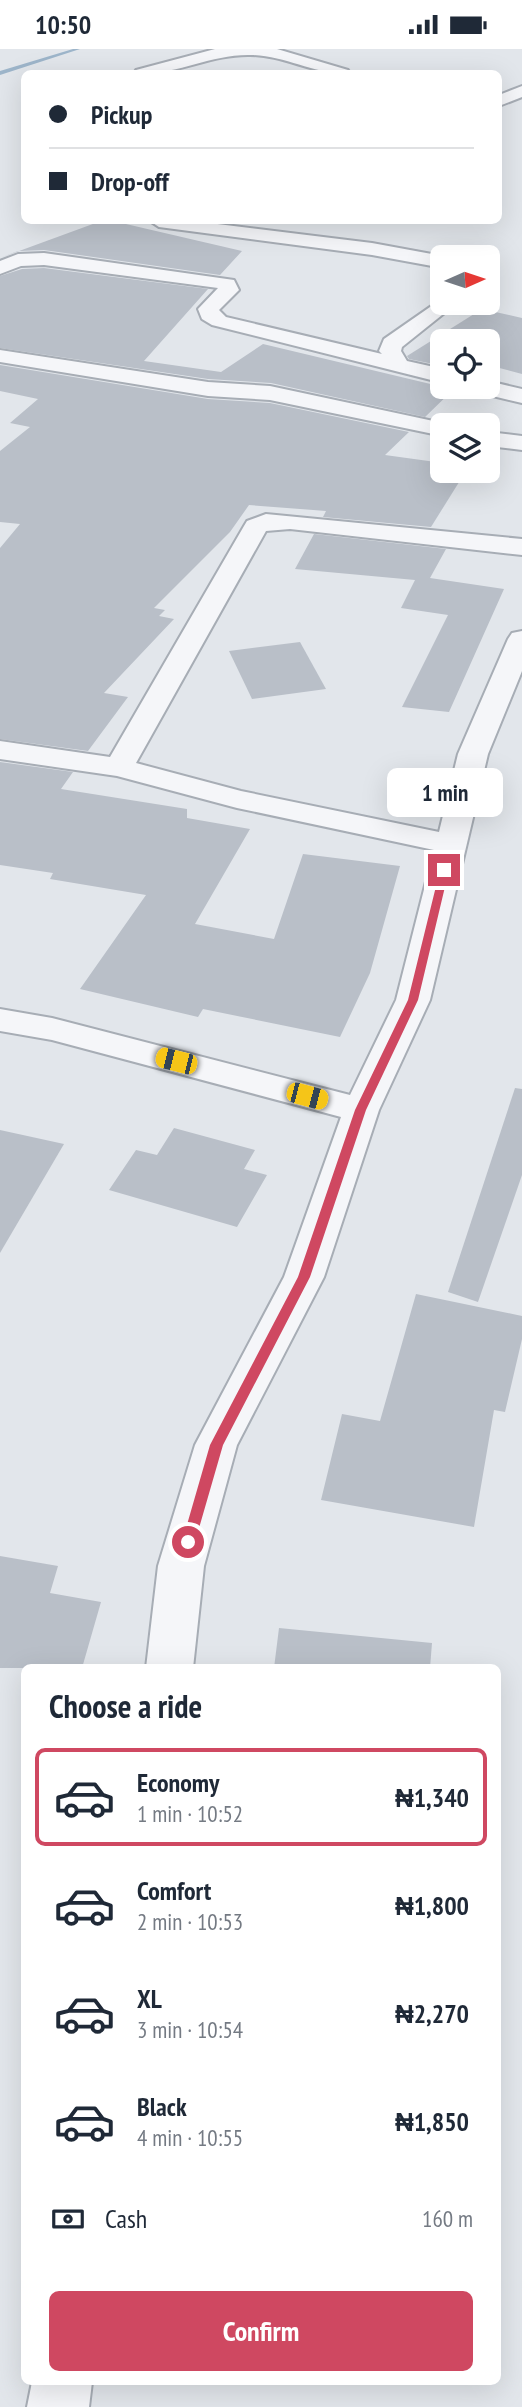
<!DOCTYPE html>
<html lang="en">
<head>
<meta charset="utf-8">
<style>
	:root { --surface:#fff; --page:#f2f2f3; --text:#1f2937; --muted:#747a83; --line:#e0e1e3; --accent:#cf4861 }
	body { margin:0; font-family:"PT Sans Narrow",sans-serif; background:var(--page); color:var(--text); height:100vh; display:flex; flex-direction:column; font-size:26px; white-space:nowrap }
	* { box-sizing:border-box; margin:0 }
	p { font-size:23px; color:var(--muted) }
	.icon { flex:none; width:38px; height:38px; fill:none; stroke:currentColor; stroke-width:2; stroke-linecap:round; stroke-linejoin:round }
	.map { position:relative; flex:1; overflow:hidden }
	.panel { position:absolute; left:21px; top:1615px; width:480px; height:721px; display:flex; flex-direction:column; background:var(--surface); border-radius:10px; box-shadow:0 7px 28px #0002 }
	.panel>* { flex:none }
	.guide { position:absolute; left:21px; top:21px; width:481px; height:154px; border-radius:10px; box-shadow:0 7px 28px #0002; display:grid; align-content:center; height:154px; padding:0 28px; background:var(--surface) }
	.needle { width:46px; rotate:87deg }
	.buttons { position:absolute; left:430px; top:196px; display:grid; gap:14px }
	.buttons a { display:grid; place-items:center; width:70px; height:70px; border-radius:10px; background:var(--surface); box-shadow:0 7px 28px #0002; font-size:35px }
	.end { position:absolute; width:32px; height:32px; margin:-16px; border:9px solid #cf4861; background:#fff; box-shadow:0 0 0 4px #fff }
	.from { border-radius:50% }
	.bubble { position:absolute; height:49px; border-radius:10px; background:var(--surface); box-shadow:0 7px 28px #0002; font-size:23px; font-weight:800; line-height:49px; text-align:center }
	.car { position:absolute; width:21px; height:42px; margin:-21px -10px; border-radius:9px; box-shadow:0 0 5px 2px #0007; background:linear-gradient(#f5c518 24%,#345 0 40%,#f5c518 0 76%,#345 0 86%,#f5c518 0) }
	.guide b { display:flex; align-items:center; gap:24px; height:66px; font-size:26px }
	.guide b+b { border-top:2px solid var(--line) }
	.guide i { width:18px; height:18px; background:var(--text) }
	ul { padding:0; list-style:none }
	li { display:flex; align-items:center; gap:21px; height:98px; margin:0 14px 10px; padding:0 14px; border:4px solid transparent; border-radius:10px }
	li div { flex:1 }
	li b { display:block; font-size:26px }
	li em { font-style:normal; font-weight:800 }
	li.selected { border-color:var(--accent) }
	li>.icon { width:63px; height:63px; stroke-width:1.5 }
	h2 { padding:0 28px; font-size:32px; line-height:84px }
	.pay { display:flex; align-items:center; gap:18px; height:77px; padding:0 28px; font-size:26px }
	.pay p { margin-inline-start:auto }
	.button { display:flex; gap:14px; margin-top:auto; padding:14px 28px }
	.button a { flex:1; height:80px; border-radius:10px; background:var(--accent); color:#fff; font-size:28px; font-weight:800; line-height:80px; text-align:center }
	.status { display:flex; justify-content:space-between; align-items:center; height:49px; padding:0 35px; background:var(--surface); direction:ltr }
	.status svg { height:19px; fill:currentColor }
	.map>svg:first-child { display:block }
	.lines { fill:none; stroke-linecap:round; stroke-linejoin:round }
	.stream { fill:#9db5ca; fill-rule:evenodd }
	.building { fill:#b9bfc8 }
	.minor-casing { stroke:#a7adb5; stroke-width:4 }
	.minor { fill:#f5f6f9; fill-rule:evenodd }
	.route { fill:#cf4861 }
</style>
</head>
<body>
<div class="status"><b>10:50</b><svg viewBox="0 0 49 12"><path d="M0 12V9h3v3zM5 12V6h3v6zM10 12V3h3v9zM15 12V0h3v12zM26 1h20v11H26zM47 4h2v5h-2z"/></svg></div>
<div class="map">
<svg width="522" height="2358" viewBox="0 0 522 2358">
	<rect width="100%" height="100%" fill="#e2e6eb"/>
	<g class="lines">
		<!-- stream -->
		<polygon class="stream" points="73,0 80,0 0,26 0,22"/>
	</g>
	<!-- building -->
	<g class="building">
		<polygon points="101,172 113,172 242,202 220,226 44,201 18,202 0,209"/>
		<polygon points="44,219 208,240 144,312 221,323 263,295 443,338 456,338 425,368 271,334 208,330 0,299 0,227 22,220"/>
		<polygon points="482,260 522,269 522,325 488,316 488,292 443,292 443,317 409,310 407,307"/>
		<polygon points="0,316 208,350 270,354 409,383 385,406 443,414 443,422 466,422 431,478 323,468 326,462 249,456 230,483 154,559 165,561 159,567 174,570 104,644 128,648 88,702 0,690 0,499 20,475 0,473 0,402 30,378 10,374 38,350 0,342"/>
		<polygon points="314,485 446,500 430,529 504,540 449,663 402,658 448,566 401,559 415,531 295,520"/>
		<polygon points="300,593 326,640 252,650 229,602"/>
		<polygon points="0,713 73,723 61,740 187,760 187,769 250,780 195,875 274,890 303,805 400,817 370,924 340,988 203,960 198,968 80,940 146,846 50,830 53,824 0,816"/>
		<polygon points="515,1039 522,1040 522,1126 478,1253 448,1243"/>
		<polygon points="174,1079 255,1101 244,1120 267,1126 237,1178 109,1141 136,1101 157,1106"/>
		<polygon points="0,1081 64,1095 0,1204"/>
		<polygon points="416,1245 522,1267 522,1290 505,1363 494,1361 474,1478 321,1451 342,1365 380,1372"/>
		<polygon points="0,1507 58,1517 50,1544 101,1553 82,1619 0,1619"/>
		<polygon points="279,1579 432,1594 430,1619 274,1619"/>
	</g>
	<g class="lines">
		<defs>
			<g id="minor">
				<path d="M215 0H277L348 21 350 24C316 27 285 6 250 6 210 5 173 28 134 24L136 21Z"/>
				<polygon points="522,37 522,48 499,57 499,46"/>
				<polygon points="150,172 193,172 372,194 448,208 443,208 443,219 372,206 159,178"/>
				<polygon points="44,204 234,231 239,241 219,261 226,268 382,305 379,302 384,290 443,249 443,254 457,254 402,298 401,302 407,312 443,320 443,334 212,276 202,270 198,260 218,239 44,216 21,217 0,225 0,212 18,205"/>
				<polygon points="0,301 208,333 270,337 452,376 443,376 443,387 270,351 208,347 0,313"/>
				<polygon points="488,332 522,340 522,354 476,343 473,338 488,338"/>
				<polygon points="488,383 522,387 522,401 488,397"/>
				<polygon points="266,465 522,490 522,506 290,480 266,482 136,714 241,742 439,783 458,705 508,590 512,584 522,582 522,622 488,705 430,951 379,1061 324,1228 237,1396 204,1517 193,1619 146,1619 158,1517 195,1396 284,1228 341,1068 52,991 0,982 0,960 52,969 350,1046 396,951 434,801 237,759 117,727 0,710 0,692 110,708 244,477 247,472"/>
				<polygon points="32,2333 92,2333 89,2358 27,2358"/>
			</g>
		</defs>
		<!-- minor casing -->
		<use href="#minor" class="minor-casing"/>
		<!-- minor -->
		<use href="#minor" class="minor"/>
	</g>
	<!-- route -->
	<polygon class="route" points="444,818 449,821 418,951 366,1061 310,1228 223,1396 195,1493 193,1497 184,1497 182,1493 210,1396 298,1228 355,1061 408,951 440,821"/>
</svg>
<div class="buttons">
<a><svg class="needle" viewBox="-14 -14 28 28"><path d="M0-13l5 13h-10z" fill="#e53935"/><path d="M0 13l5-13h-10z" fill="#747a83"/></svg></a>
<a><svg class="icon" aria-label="locate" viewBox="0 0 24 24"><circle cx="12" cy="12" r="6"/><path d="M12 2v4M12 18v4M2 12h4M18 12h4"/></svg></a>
<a><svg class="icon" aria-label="layers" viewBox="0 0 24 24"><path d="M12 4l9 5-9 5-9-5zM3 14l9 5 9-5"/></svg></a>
</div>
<i class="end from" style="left:188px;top:1493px"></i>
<i class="end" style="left:444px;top:821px"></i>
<div class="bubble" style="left:387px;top:719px;width:116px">1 min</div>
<i class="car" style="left:176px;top:1012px;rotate:284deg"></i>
<i class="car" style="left:307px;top:1047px;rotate:105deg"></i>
<div class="guide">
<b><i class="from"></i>Pickup</b>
<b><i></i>Drop-off</b>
</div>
<section class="panel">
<h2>Choose a ride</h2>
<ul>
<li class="selected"><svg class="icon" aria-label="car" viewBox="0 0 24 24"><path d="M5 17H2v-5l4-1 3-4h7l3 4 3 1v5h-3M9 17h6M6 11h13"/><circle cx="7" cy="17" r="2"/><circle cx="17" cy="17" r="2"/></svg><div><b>Economy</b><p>1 min · 10:52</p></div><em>₦1,340</em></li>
<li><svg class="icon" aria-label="car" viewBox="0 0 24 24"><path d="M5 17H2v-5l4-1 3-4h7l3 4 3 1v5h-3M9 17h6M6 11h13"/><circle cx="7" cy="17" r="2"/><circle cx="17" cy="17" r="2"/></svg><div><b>Comfort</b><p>2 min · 10:53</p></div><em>₦1,800</em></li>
<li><svg class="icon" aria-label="car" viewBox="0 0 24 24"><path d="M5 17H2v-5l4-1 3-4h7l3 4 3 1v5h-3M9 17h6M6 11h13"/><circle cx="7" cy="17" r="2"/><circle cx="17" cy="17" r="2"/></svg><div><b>XL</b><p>3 min · 10:54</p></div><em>₦2,270</em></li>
<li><svg class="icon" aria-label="car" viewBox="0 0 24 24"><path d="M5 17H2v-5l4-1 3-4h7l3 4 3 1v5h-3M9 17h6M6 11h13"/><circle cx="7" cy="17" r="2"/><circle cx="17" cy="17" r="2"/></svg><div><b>Black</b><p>4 min · 10:55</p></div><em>₦1,850</em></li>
</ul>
<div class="pay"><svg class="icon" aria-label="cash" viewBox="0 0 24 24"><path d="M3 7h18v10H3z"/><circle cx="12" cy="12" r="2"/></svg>Cash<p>160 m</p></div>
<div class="button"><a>Confirm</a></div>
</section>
</div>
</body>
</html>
